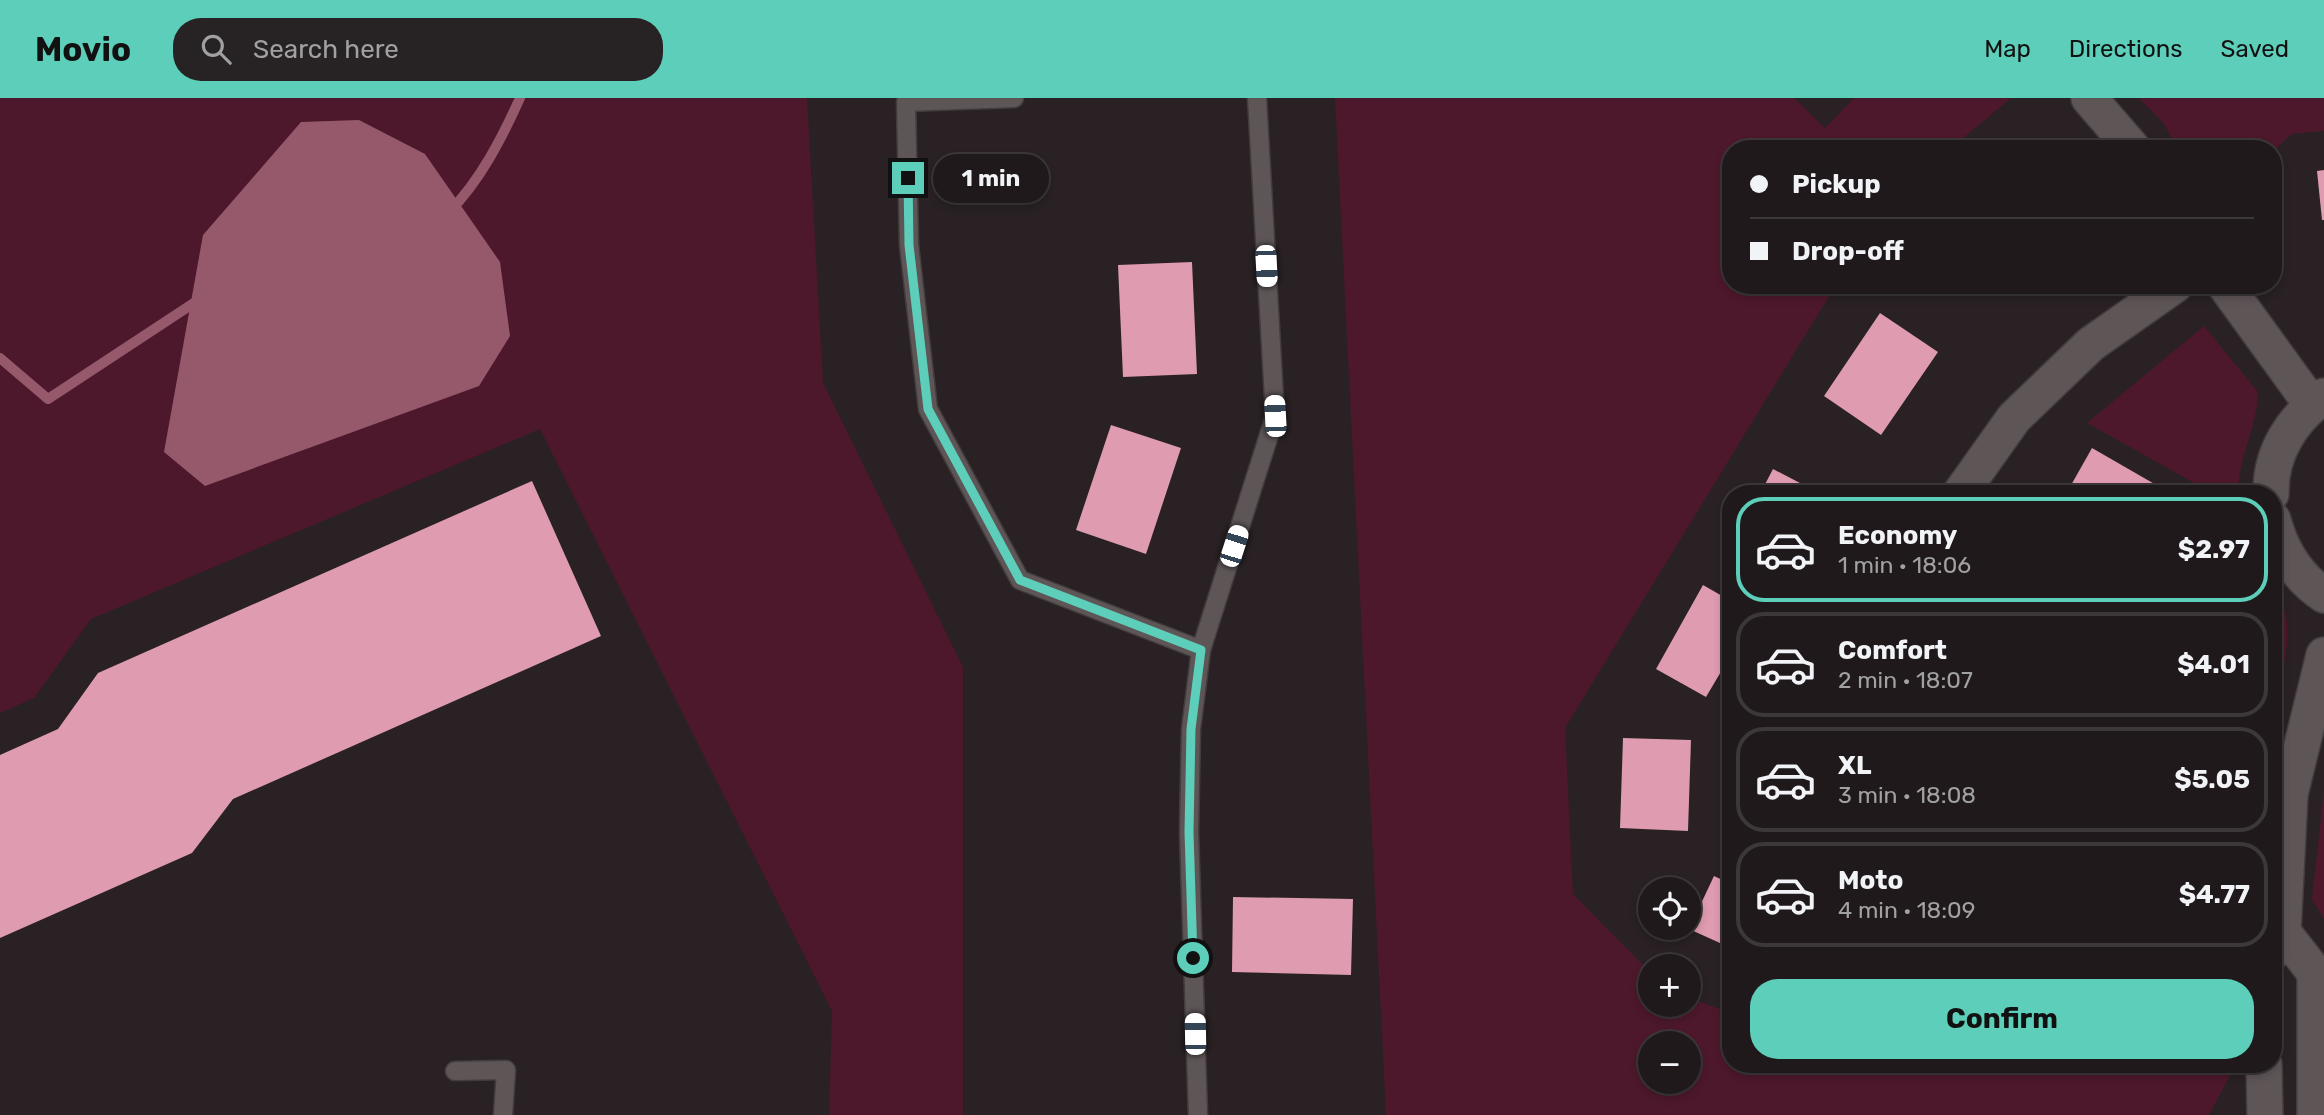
<!DOCTYPE html>
<html lang="en">
<head>
<meta charset="utf-8">
<style>
	:root { --surface:#1f191b; --page:#272224; --text:#f1f3f6; --muted:#a1a0a3; --line:#3c383a; --accent:#5dceb9 }
	body { margin:0; font-family:Rubik,sans-serif; background:var(--page); color:var(--text); height:100vh; display:flex; flex-direction:column; font-size:26px; white-space:nowrap }
	* { box-sizing:border-box; margin:0 }
	p { font-size:23px; color:var(--muted) }
	.icon { flex:none; width:38px; height:38px; fill:none; stroke:currentColor; stroke-width:2; stroke-linecap:round; stroke-linejoin:round }
	.map { position:relative; flex:1; overflow:hidden }
	.drawer { position:absolute; left:1722px; top:387px; width:560px; height:588px; display:flex; flex-direction:column; background:var(--surface); border-radius:28px; box-shadow:0 4px 10px #0003,0 0 0 2px var(--line) }
	.drawer>* { flex:none }
	.hud { position:absolute; left:1722px; top:42px; width:560px; height:154px; border-radius:28px; box-shadow:0 4px 10px #0003,0 0 0 2px var(--line); display:grid; align-content:center; height:154px; padding:0 28px; background:var(--surface) }
	.fabs { position:absolute; left:1638px; top:779px; display:grid; gap:14px }
	.fabs a { display:grid; place-items:center; width:63px; height:63px; border-radius:50%; background:var(--surface); box-shadow:0 4px 10px #0003,0 0 0 2px var(--line); font-size:35px }
	.end { position:absolute; width:32px; height:32px; margin:-16px; border:9px solid #5dceb9; background:#111; box-shadow:0 0 0 4px #111 }
	.from { border-radius:50% }
	.bubble { position:absolute; height:49px; border-radius:24px; background:var(--surface); box-shadow:0 4px 10px #0003,0 0 0 2px var(--line); font-size:23px; font-weight:700; line-height:49px; text-align:center }
	.car { position:absolute; width:21px; height:42px; margin:-21px -10px; border-radius:9px; box-shadow:0 0 5px 2px #0007; background:linear-gradient(#fff 24%,#345 0 40%,#fff 0 76%,#345 0 86%,#fff 0) }
	.hud b { display:flex; align-items:center; gap:24px; height:66px; font-size:26px }
	.hud b+b { border-top:2px solid var(--line) }
	.hud i { width:18px; height:18px; background:var(--text) }
	ul { padding:12px 0 0; list-style:none }
	li { display:flex; align-items:center; gap:21px; height:105px; margin:0 14px 10px; padding:0 14px; border:4px solid var(--line); border-radius:28px }
	li div { flex:1 }
	li b { display:block; font-size:26px }
	li em { font-style:normal; font-weight:700 }
	li.on { border-color:var(--accent) }
	li>.icon { width:63px; height:63px; stroke-width:1.5 }
	.action { display:flex; gap:14px; margin-top:auto; padding:14px 28px }
	.action a { flex:1; height:80px; border-radius:28px; background:var(--accent); color:#111; font-size:28px; font-weight:700; line-height:80px; text-align:center }
	header { display:flex; align-items:center; gap:42px; box-sizing:border-box; height:98px; padding:0 35px; background:var(--accent); color:#111 }
	header strong { font-size:33px }
	nav { display:flex; gap:38px; margin-inline-start:auto; font-size:24px }
	.search { width:490px; height:63px; background:var(--page); display:flex; align-items:center; gap:18px; box-sizing:border-box; padding:0 24px; border-radius:28px; color:var(--muted); font-size:26px }
	.map>svg:first-child { display:block }
	.green { fill:#4d182c; fill-rule:evenodd }
	.water { fill:#96596c }
	.lines { fill:none; stroke-linecap:round; stroke-linejoin:round }
	.stream { stroke:#96596c; stroke-width:10 }
	.building { fill:#df9bb0 }
	.service-casing { stroke:#433c3e; stroke-width:21 }
	.minor-casing { stroke:#433c3e; stroke-width:38 }
	.service { stroke:#5e5557; stroke-width:18 }
	.minor { stroke:#5e5557; stroke-width:35 }
	.route { stroke:#5dceb9; stroke-width:9 }
</style>
</head>
<body>
<header>
<strong>Movio</strong>
<div class="search"><svg class="icon" aria-label="search" viewBox="0 0 24 24"><circle cx="10" cy="10" r="6"/><path d="M15 15l6 6"/></svg>Search here</div>
<nav><a>Map</a><a>Directions</a><a>Saved</a></nav>
</header>
<div class="map">
<svg width="2324" height="1017" viewBox="0 0 2324 1017">
	<rect width="100%" height="100%" fill="#292124"/>
	<!-- green -->
	<g class="green">
		<polygon points="0,0 807,0 823,285 963,569 963,1017 829,1017 832,913 540,331 91,521 34,600 0,615"/>
		<path d="M1335 0H1794L1825 30 1854 0H2011L1950 51H1731V187H1836L1565 630 1573 796 1650 874V906H1689V900L1731 915V966H2236L2209 1017H1386ZM1650 945H1689V984H1650Z"/>
		<polygon points="2139,0 2324,0 2324,33 2292,36 2273,53 2273,51 2179,51 2163,25"/>
		<path d="M2204 228 2258 294C2257 332 2237 360 2239 395H2202L2203 390 2087 325Z"/>
		<path d="M2273 489C2301 525 2281 576 2273 616Z"/>
		<polygon points="2324,693 2324,821 2312,801"/>
	</g>
	<!-- water -->
	<polygon class="water" points="359,22 425,56 500,164 510,238 479,288 205,388 164,354 203,137 301,24"/>
	<g class="lines">
		<!-- stream -->
		<g class="stream">
			<path d="M449 114C480 83 502 40 520 0"/>
			<polyline points="0,260 48,301 200,201"/>
		</g>
	</g>
	<!-- building -->
	<g class="building">
		<polygon points="2324,72 2324,122 2322,122 2317,73"/>
		<polygon points="1192,164 1197,276 1123,279 1118,167"/>
		<polygon points="1880,215 1938,254 1881,337 1824,298"/>
		<polygon points="1111,327 1181,350 1146,456 1076,432"/>
		<polygon points="2092,350 2158,388 2154,396 2066,396"/>
		<polygon points="1773,371 1821,396 1760,396"/>
		<polygon points="532,383 601,538 233,701 192,755 0,840 0,657 58,631 98,575"/>
		<polygon points="1703,487 1731,503 1731,577 1722,572 1706,599 1656,571"/>
		<polygon points="1623,640 1691,642 1688,733 1620,730"/>
		<polygon points="1714,778 1731,786 1731,850 1689,831"/>
		<polygon points="1233,799 1353,801 1351,877 1232,874"/>
	</g>
	<g class="lines">
		<defs>
			<g id="service">
				<polyline points="1014,0 906,4 909,147 928,311 1020,482 1201,552"/>
				<polyline points="455,973 506,972 503,1017"/>
				<polyline points="1198,1017 1189,734 1191,631 1201,552 1275,318 1257,0"/>
			</g>
			<g id="minor">
				<polyline points="2089,0 2133,51"/>
				<polyline points="2225,187 2312,307"/>
				<polyline points="1960,396 2014,320 2091,246 2175,187"/>
				<path d="M2271 396C2270 355 2292 321 2324 298"/>
				<path d="M2273 422C2281 452 2297 479 2324 497"/>
				<polyline points="2283,834 2315,875 2315,1017"/>
				<polyline points="2273,854 2283,834 2290,696 2324,557"/>
				<polyline points="2264,966 2265,1017"/>
			</g>
		</defs>
		<!-- service casing -->
		<use href="#service" class="service-casing"/>
		<!-- minor casing -->
		<use href="#minor" class="minor-casing"/>
		<!-- service -->
		<use href="#service" class="service"/>
		<!-- minor -->
		<use href="#minor" class="minor"/>
	</g>
	<g class="lines">
		<!-- route -->
		<polyline class="route" points="908,80 909,147 928,311 1020,482 1201,552 1191,631 1189,734 1193,860"/>
	</g>
</svg>
<div class="fabs">
<a><svg class="icon" aria-label="locate" viewBox="0 0 24 24"><circle cx="12" cy="12" r="6"/><path d="M12 2v4M12 18v4M2 12h4M18 12h4"/></svg></a>
<a>+</a>
<a>−</a>
</div>
<i class="end from" style="left:1193px;top:860px"></i>
<i class="end" style="left:908px;top:80px"></i>
<div class="bubble" style="left:933px;top:56px;width:116px">1 min</div>
<i class="car" style="left:1266px;top:168px;rotate:177deg"></i>
<i class="car" style="left:1275px;top:318px;rotate:357deg"></i>
<i class="car" style="left:1234px;top:448px;rotate:18deg"></i>
<i class="car" style="left:1195px;top:936px;rotate:359deg"></i>
<div class="hud">
<b><i class="from"></i>Pickup</b>
<b><i></i>Drop-off</b>
</div>
<section class="drawer">
<ul>
<li class="on"><svg class="icon" aria-label="car" viewBox="0 0 24 24"><path d="M5 17H2v-5l4-1 3-4h7l3 4 3 1v5h-3M9 17h6M6 11h13"/><circle cx="7" cy="17" r="2"/><circle cx="17" cy="17" r="2"/></svg><div><b>Economy</b><p>1 min · 18:06</p></div><em>$2.97</em></li>
<li><svg class="icon" aria-label="car" viewBox="0 0 24 24"><path d="M5 17H2v-5l4-1 3-4h7l3 4 3 1v5h-3M9 17h6M6 11h13"/><circle cx="7" cy="17" r="2"/><circle cx="17" cy="17" r="2"/></svg><div><b>Comfort</b><p>2 min · 18:07</p></div><em>$4.01</em></li>
<li><svg class="icon" aria-label="car" viewBox="0 0 24 24"><path d="M5 17H2v-5l4-1 3-4h7l3 4 3 1v5h-3M9 17h6M6 11h13"/><circle cx="7" cy="17" r="2"/><circle cx="17" cy="17" r="2"/></svg><div><b>XL</b><p>3 min · 18:08</p></div><em>$5.05</em></li>
<li><svg class="icon" aria-label="car" viewBox="0 0 24 24"><path d="M5 17H2v-5l4-1 3-4h7l3 4 3 1v5h-3M9 17h6M6 11h13"/><circle cx="7" cy="17" r="2"/><circle cx="17" cy="17" r="2"/></svg><div><b>Moto</b><p>4 min · 18:09</p></div><em>$4.77</em></li>
</ul>
<div class="action"><a>Confirm</a></div>
</section>
</div>
</body>
</html>
